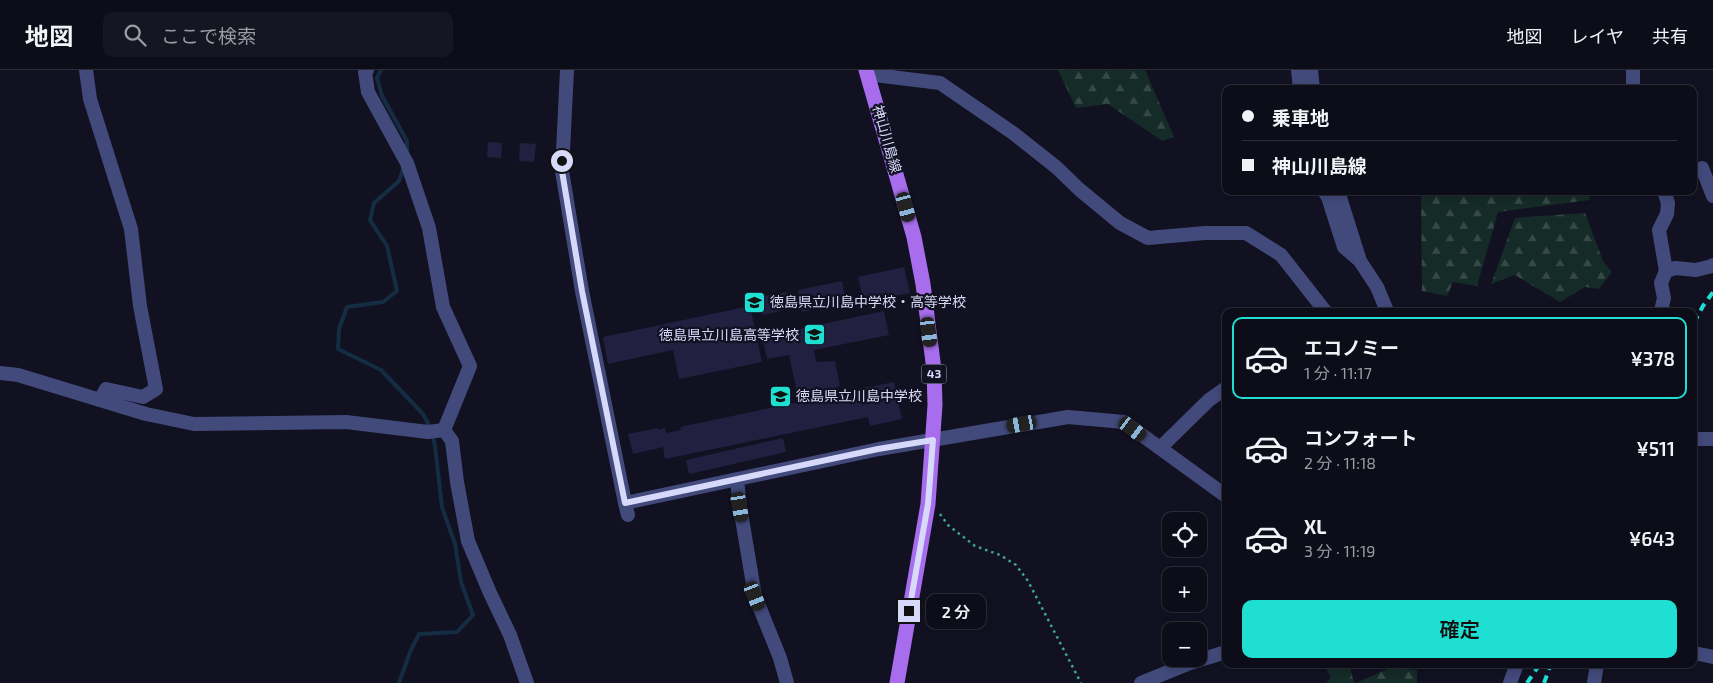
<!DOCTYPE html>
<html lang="ja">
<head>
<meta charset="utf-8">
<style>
	:root { --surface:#0d0d1a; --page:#161623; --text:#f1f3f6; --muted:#9a9ca2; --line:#2d2d39; --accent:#1edfd2 }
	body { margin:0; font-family:"Exo 2","Noto Sans JP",sans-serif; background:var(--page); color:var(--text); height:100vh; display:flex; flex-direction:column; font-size:19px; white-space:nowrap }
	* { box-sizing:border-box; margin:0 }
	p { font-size:16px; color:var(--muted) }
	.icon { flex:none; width:28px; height:28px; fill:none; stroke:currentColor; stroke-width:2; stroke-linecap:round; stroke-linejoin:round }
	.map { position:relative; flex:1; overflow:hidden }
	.drawer { position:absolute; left:1222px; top:238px; width:475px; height:360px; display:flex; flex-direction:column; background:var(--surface); border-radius:10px; box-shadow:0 2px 8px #0003,0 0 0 1px var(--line) }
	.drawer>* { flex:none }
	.top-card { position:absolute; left:1222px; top:15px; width:475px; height:110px; border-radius:10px; box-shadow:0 2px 8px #0003,0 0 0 1px var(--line); display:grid; align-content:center; height:110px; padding:0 20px; background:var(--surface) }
	.controls { position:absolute; left:1162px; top:442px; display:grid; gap:10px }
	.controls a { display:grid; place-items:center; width:45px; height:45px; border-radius:10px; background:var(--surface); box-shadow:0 2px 8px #0003,0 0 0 1px var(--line); font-size:25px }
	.end { position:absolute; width:22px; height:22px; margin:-11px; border:6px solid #d7d9fa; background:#111; box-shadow:0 0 0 2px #111 }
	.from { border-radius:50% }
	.bubble { position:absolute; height:35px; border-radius:10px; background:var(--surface); box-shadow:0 2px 8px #0003,0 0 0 1px var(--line); font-size:16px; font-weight:600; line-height:35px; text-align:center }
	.car { position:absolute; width:15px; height:30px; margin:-15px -8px; border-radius:6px; box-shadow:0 0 4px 1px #0007; background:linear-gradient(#222 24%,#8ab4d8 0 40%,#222 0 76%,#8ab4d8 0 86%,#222 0) }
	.top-card b { display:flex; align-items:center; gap:18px; height:48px; font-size:19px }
	.top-card b+b { border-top:1px solid var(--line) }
	.top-card i { width:12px; height:12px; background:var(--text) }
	ul { padding:9px 0 0; list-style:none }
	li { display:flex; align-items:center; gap:15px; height:82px; margin:0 10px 8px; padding:0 10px; border:2px solid transparent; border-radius:10px }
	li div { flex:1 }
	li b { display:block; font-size:19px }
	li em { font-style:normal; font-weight:600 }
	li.on { border-color:var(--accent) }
	li>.icon { width:45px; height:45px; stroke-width:1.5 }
	.button { display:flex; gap:10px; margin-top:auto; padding:10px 20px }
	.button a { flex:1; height:58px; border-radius:10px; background:var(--accent); color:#111; font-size:20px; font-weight:600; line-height:58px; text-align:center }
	header { display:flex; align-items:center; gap:30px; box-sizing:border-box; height:70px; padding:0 25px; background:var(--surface); border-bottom:1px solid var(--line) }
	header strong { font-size:24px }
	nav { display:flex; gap:28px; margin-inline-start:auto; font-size:18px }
	.search { width:350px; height:45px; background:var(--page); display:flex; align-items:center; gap:12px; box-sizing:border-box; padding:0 18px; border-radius:10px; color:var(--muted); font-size:19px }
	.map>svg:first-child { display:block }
	.forest { fill:url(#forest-firs) }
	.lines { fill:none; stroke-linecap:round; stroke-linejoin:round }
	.stream { stroke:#142d43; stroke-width:4 }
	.building { fill:#212041 }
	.path { stroke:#3fa78f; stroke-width:2.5; stroke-dasharray:2.5 4; stroke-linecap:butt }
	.minor { stroke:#424a7b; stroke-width:14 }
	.major { stroke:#a76dec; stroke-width:15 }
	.rail { stroke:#1edfd2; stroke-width:4; stroke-dasharray:8 6; stroke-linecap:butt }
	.route { stroke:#d7d9fa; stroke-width:6 }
	.labels { text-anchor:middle; stroke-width:4.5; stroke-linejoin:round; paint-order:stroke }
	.shield { fill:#112; stroke:#9c9db9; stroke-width:1 }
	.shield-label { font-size:12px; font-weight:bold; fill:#d7d9fa }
	.street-label { font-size:14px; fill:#d7d9fa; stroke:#112 }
	.poi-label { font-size:14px; fill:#d7d9fa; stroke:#112; text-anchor:start }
</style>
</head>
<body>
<header>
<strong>地図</strong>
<div class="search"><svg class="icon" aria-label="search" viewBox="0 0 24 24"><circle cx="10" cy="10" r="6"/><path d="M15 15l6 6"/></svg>ここで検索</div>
<nav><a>地図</a><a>レイヤ</a><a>共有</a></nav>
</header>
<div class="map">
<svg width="1713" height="613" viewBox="0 0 1713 613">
	<defs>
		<pattern id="forest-firs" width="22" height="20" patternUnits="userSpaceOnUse" patternTransform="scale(1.25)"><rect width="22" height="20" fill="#152b27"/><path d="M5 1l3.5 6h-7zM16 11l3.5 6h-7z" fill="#364947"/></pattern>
	</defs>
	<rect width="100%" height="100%" fill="#112"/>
	<!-- forest -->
	<g class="forest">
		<polygon points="1058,0 1145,0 1174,67 1162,71 1108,34 1076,38"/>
		<polygon points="1421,121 1589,121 1590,130 1498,142 1477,216 1453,212 1447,226 1422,221"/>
		<polygon points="1585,143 1603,191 1612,202 1599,219 1585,217 1560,232 1515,205 1491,214 1515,148"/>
		<polygon points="1324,594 1349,594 1354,613 1326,613 1331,608"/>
		<polygon points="1390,598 1417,600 1417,613 1356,613"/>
	</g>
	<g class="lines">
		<!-- stream -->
		<g class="stream">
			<polyline points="381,0 377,8 382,26 407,71 407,82"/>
			<polyline points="399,613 410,582 419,564 457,562 473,545 461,512 455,474 442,437 435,376 431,359 423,344 381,300 338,279 339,259 347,237 383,232 397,221 387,176 370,150 374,133 399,111 404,96"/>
		</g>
	</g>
	<!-- building -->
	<g class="building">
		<polygon points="488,72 502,73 501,88 487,87"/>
		<polygon points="520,73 536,74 534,92 519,91"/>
		<polygon points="904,197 910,223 864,233 858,207"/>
		<polygon points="842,211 846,233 802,242 798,220"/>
		<polygon points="786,222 790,239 762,245 759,227"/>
		<polygon points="750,236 762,292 679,309 673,280 608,294 603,267"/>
		<polygon points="884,241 889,265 814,280 816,292 835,291 840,316 823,323 824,326 894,312 902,349 870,356 868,347 665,389 663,377 633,384 628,364 658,358 658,360 665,358 666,363 681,360 680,357 799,332 789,285 767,289 762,267"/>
		<polygon points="783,368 786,382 689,404 686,390"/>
	</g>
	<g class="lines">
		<!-- path -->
		<polyline class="path" points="940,444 948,455 975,476 1000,485 1016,495 1028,511 1081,613"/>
		<!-- minor -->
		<g class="minor">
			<polyline points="86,0 90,29 131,159 140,236 156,319 143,327 106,319 100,330"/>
			<polyline points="367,0 365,2 368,22 407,93 429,158 443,237 470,296 444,360"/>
			<polyline points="567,0 562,101 582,221 625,433"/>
			<polyline points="1298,0 1300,19"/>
			<polyline points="1311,0 1313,19"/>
			<polyline points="867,4 940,13 1013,63 1056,97 1080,120 1120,153 1148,168 1205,163 1246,163 1281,185 1325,241"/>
			<polyline points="1633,19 1633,0"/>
			<polyline points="1702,98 1713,126"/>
			<polyline points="1324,121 1328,127 1344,177 1359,190"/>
			<polyline points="1338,121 1360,191 1377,217 1387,241"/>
			<polyline points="1664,121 1668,133 1667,144 1659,160 1666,201"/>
			<polyline points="1661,241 1664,228 1661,213 1666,201 1675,198 1696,200 1712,196 1713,195"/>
			<polyline points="0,303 18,305 146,344 194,354 346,352 428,362 444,360"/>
			<polyline points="444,360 452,371 457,412 468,471 490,523 510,565 527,613"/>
			<polyline points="1694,369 1713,369"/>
			<polyline points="1160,378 1209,330 1226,318"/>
			<polyline points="737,410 740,437 755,526 780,588 787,613"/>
			<polyline points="628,445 625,433 879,379 1068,347 1124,352 1226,426"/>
			<polyline points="1694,583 1713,587"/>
			<polyline points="1141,613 1190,593 1226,582"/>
			<polyline points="1510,613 1517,594"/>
			<polyline points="1594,613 1597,594"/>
		</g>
		<!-- major -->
		<polyline class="major" points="866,0 914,167 923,214 934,300 935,335 928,434 897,613"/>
		<!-- rail -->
		<g class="rail">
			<polyline points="1694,253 1703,236 1713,222"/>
			<polyline points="1527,613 1540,594"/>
			<polyline points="1544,613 1551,594"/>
		</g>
	</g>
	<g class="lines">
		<!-- route -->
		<polyline class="route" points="562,91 562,101 582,221 625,433 878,379 933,370 928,434 909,541"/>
	</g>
	<!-- icons -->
	<defs>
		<symbol id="school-square" viewBox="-11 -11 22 22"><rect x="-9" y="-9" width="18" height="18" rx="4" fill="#1edfd2" stroke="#112"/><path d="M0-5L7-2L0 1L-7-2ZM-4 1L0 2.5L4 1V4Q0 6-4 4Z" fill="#111"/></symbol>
	</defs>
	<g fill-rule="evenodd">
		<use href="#school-square" x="742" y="220" width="25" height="25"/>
		<use href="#school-square" x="802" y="252" width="25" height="25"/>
		<use href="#school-square" x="768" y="314" width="25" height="25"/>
	</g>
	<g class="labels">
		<!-- shield labels -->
		<rect class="shield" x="921.5" y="294.5" width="25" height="19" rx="4"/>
		<g class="shield-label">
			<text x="934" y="308">43</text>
		</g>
		<!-- street labels -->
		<g class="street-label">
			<text transform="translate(887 69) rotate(74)" y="5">神山川島線</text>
		</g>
		<!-- poi labels -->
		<g class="poi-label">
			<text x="770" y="237">徳島県立川島中学校・高等学校</text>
			<text x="799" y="270" text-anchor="end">徳島県立川島高等学校</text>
			<text x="796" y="331">徳島県立川島中学校</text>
		</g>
	</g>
</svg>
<div class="controls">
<a><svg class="icon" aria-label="locate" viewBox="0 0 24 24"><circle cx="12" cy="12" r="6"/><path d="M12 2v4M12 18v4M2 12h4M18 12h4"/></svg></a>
<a>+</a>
<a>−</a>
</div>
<i class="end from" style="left:562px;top:91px"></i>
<i class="end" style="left:909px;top:541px"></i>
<div class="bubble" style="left:926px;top:524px;width:60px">2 分</div>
<i class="car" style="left:906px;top:137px;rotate:165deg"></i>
<i class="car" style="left:929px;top:262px;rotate:173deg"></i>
<i class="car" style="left:1022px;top:354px;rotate:260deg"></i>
<i class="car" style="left:1133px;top:359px;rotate:127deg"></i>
<i class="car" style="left:740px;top:437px;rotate:170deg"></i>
<i class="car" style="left:755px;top:526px;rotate:158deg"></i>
<div class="top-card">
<b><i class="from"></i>乗車地</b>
<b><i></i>神山川島線</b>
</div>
<section class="drawer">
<ul>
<li class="on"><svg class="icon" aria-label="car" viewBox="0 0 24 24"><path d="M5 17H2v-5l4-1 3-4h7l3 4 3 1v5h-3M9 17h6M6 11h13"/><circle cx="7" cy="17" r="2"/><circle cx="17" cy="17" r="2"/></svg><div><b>エコノミー</b><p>1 分 · 11:17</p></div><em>¥378</em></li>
<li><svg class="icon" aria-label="car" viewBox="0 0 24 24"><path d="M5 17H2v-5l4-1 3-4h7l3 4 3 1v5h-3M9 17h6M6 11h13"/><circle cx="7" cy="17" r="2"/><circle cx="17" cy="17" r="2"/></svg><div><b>コンフォート</b><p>2 分 · 11:18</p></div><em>¥511</em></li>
<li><svg class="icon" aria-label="car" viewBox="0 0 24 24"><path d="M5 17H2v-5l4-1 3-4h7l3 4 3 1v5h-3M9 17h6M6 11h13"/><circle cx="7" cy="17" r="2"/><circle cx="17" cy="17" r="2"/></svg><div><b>XL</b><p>3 分 · 11:19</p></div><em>¥643</em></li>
</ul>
<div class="button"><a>確定</a></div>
</section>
</div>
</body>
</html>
